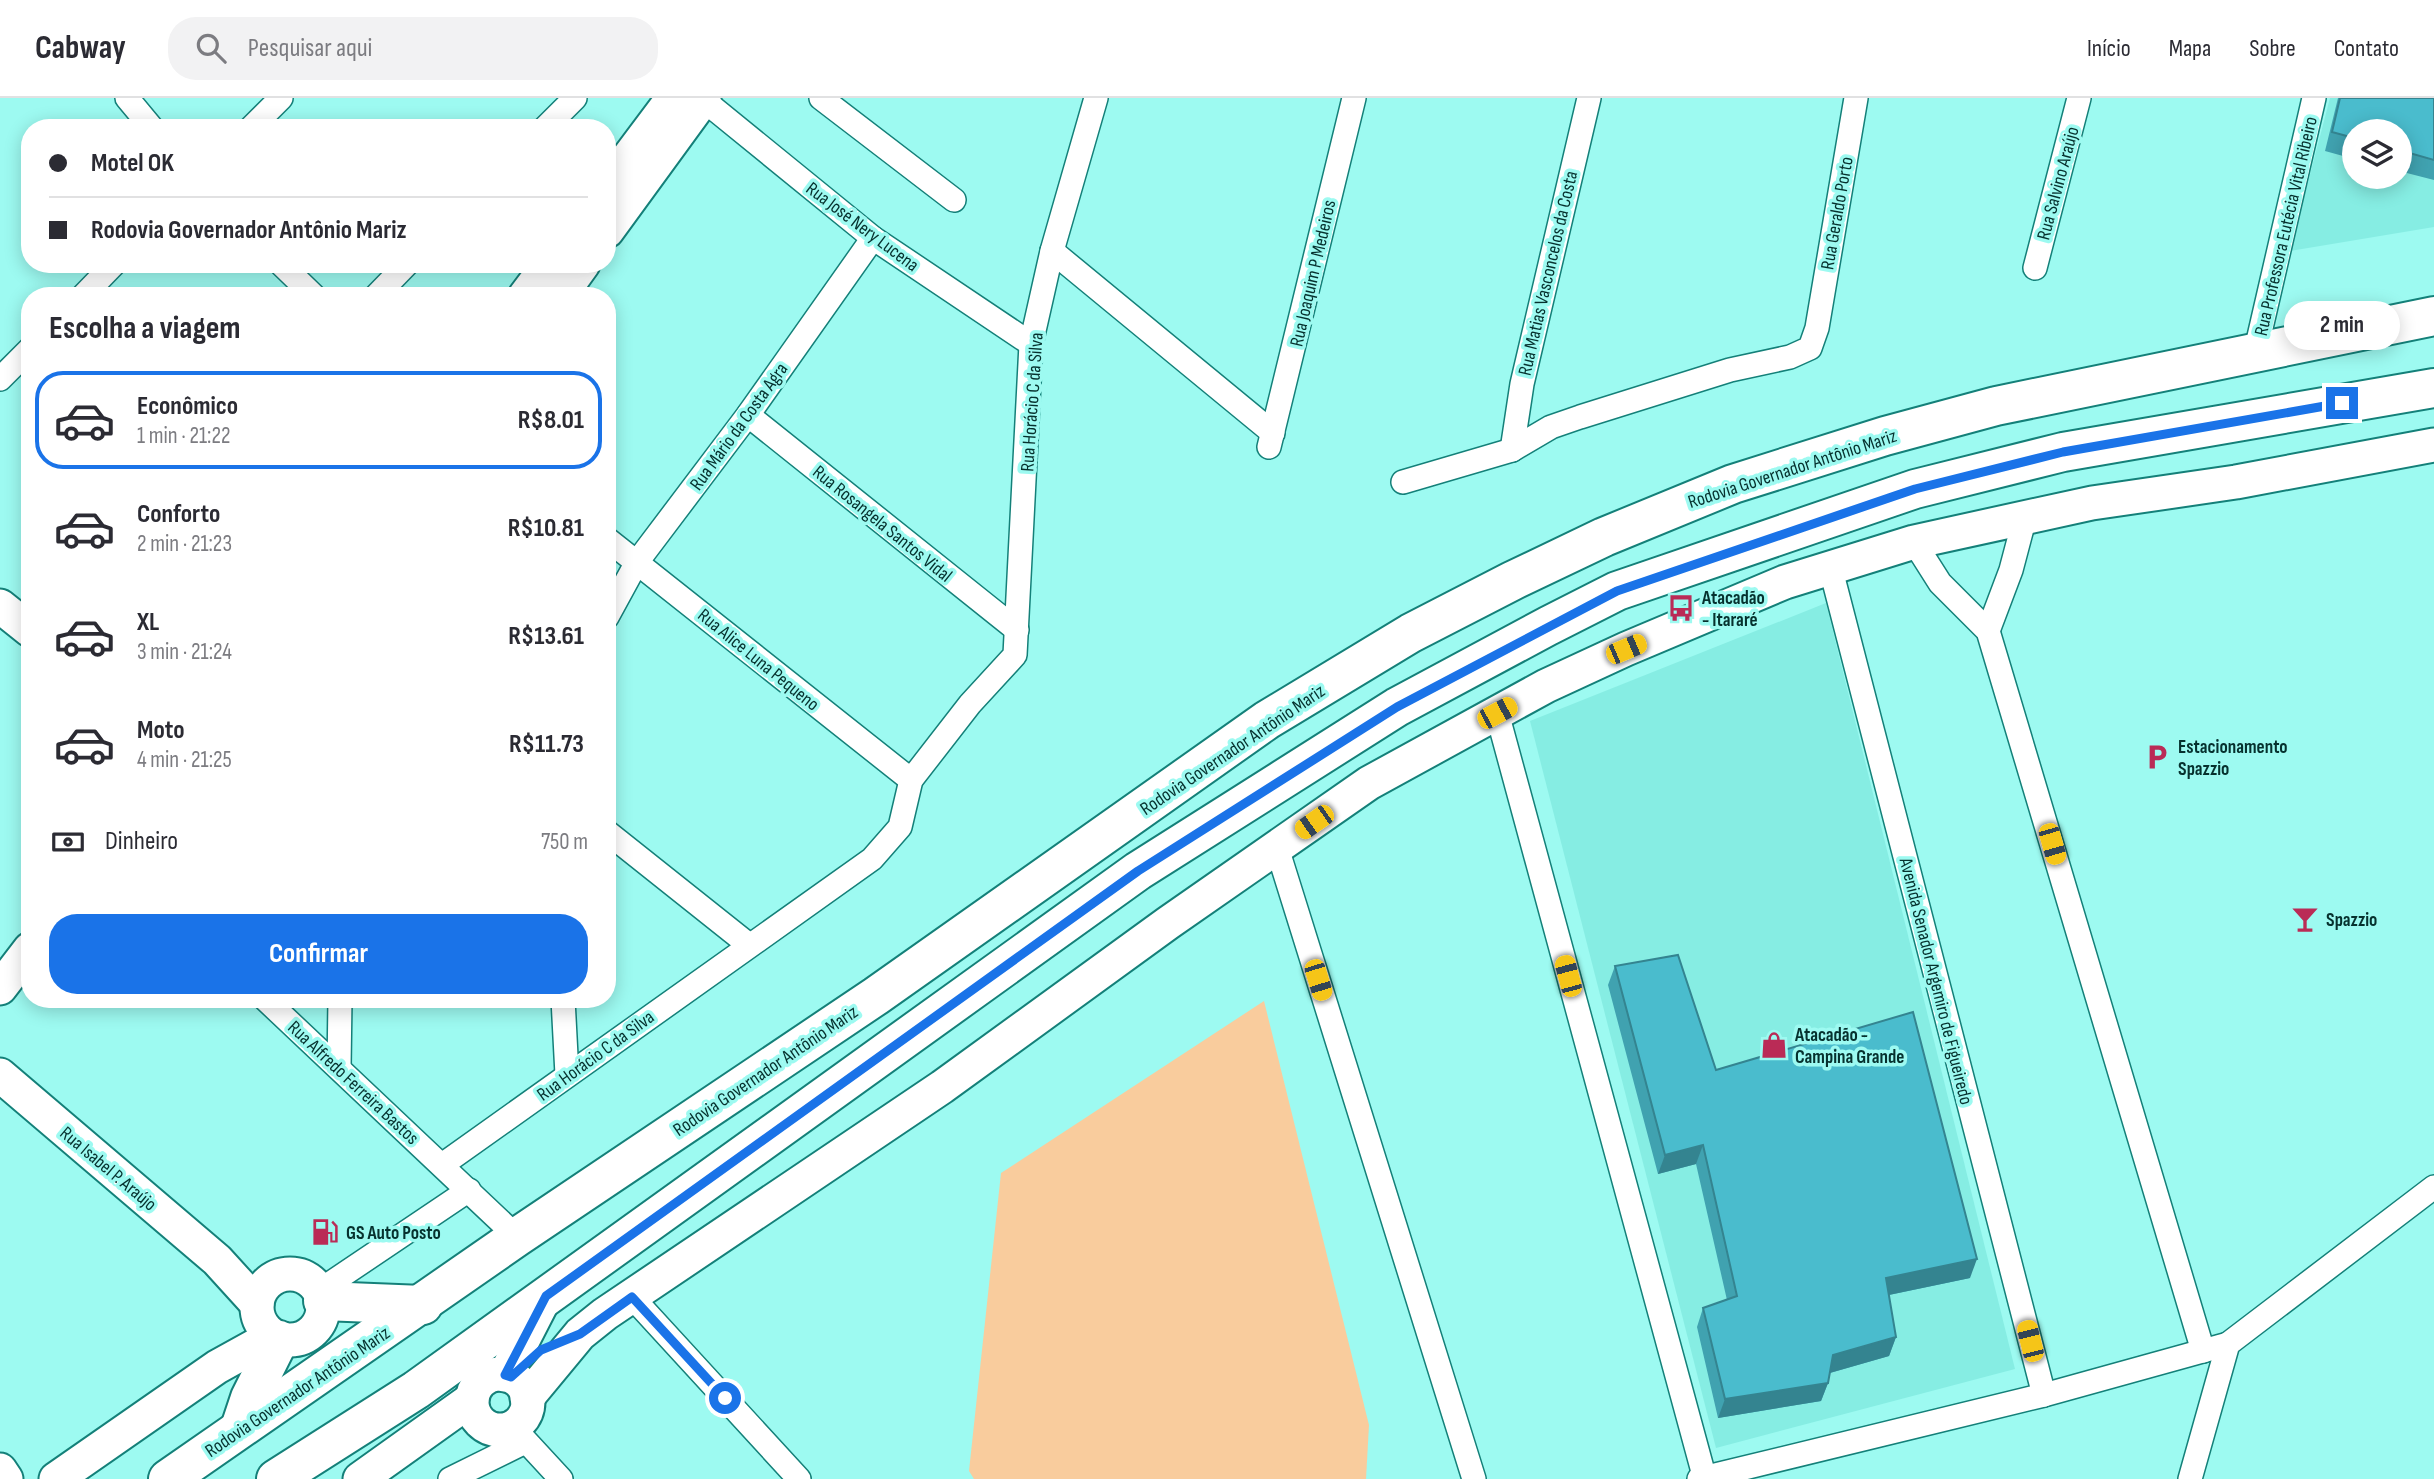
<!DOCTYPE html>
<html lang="pt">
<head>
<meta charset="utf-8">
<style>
	:root { --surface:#fff; --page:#f2f2f3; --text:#2b2b33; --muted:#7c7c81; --line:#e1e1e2; --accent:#1a73e8 }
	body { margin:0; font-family:"Sofia Sans Condensed",sans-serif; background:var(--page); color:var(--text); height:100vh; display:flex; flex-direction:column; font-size:26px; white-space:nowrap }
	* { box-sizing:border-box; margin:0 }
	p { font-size:23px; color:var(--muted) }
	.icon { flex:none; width:38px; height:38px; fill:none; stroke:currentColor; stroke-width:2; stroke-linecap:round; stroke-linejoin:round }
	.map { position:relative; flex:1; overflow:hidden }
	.side { position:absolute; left:21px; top:189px; width:595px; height:721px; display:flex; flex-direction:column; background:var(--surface); border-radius:28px; box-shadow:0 4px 18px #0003 }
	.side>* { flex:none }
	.top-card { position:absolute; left:21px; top:21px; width:595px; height:154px; border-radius:28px; box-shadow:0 4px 18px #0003; display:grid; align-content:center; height:154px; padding:0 28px; background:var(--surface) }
	.buttons { position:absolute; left:2342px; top:21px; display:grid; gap:14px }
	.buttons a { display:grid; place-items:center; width:70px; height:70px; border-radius:50%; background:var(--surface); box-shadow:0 4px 18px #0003; font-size:35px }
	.end { position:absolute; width:32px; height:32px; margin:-16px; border:9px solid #1a73e8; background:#fff; box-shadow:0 0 0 4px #fff }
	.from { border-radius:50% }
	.bubble { position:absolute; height:49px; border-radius:24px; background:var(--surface); box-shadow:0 4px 18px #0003; font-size:23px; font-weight:700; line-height:49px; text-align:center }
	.car { position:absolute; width:21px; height:42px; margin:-21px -10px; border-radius:9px; box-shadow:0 0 5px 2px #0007; background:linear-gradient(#f5c518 24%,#345 0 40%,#f5c518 0 76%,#345 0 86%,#f5c518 0) }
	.top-card b { display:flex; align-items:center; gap:24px; height:66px; font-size:26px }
	.top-card b+b { border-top:2px solid var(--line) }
	.top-card i { width:18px; height:18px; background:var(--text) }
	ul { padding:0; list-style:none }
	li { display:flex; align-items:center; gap:21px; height:98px; margin:0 14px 10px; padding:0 14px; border:4px solid transparent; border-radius:28px }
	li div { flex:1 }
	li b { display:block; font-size:26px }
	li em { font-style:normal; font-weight:700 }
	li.selected { border-color:var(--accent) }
	li>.icon { width:63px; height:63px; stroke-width:1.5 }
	h2 { padding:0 28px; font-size:32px; line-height:84px }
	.pay { display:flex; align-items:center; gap:18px; height:77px; padding:0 28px; font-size:26px }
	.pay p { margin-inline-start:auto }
	.cta { display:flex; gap:14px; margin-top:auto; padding:14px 28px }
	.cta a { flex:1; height:80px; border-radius:28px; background:var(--accent); color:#fff; font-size:28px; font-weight:700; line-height:80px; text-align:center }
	header { display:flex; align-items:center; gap:42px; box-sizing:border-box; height:98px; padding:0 35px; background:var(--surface); border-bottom:2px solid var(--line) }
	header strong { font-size:33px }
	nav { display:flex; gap:38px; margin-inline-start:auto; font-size:24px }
	.search { width:490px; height:63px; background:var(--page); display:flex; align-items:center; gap:18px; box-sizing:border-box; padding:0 24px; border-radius:28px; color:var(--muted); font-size:26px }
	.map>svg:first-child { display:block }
	.built { fill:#86ede3; fill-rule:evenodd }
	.green { fill:#f9cc9d }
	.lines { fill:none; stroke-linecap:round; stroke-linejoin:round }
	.street-casing { stroke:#148079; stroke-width:26 }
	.secondary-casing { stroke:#148079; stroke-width:37 }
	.highway-casing { stroke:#148079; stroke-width:42 }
	.street { stroke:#fff; stroke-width:23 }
	.secondary { stroke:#fff; stroke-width:33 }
	.highway { stroke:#fff; stroke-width:38 }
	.wall { fill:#40a2b0 }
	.shaded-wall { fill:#348490 }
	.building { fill:#4abccd; stroke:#348490; stroke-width:2 }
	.route { stroke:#1a73e8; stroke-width:9 }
	.labels { text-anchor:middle; stroke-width:7; stroke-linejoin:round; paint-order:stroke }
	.street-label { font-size:19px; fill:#06312e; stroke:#9dfaf1 }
	.poi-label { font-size:19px; font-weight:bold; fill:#06312e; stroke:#9dfaf1; text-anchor:start }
</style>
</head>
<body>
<header>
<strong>Cabway</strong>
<div class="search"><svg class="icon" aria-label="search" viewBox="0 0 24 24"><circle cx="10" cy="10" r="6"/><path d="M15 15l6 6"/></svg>Pesquisar aqui</div>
<nav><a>Início</a><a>Mapa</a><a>Sobre</a><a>Contato</a></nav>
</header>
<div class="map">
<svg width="2434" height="1381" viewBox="0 0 2434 1381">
	<rect width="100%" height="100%" fill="#9dfaf1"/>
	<!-- built -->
	<g class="built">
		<path d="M2330 0H2434V129L2290 153ZM2354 33H2399V79H2354Z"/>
		<polygon points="1826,505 2015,1271 1716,1350 1530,623"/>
	</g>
	<!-- green -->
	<polygon class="green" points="1264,903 1369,1327 1366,1381 974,1381 969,1373 1001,1075"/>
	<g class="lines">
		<defs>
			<g id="street">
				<polyline points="127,0 152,30"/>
				<polyline points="701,0 873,140 1031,246"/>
				<polyline points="821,0 954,102"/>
				<polyline points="251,30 281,0"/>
				<polyline points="545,30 575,0"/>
				<polyline points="1052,153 1273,335"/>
				<polyline points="281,166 314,198"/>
				<polyline points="2035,170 2079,0"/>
				<polyline points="83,198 114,166"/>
				<polyline points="376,198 407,166"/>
				<polyline points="2255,256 2314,0"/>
				<polyline points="0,281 30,251"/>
				<polyline points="748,317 1017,532"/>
				<polyline points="1269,349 1354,0"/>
				<polyline points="1512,352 1522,286 1589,0"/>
				<polyline points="1403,384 1512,352 1551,329 1580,319 1730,272 1790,259 1810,250 1817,230 1856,0"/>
				<polyline points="607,441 911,682"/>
				<polyline points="1914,444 1940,485 1988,533 2203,1253"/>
				<polyline points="1830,468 2044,1297"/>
				<polyline points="607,519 637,464 748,317 873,140"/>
				<polyline points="1988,533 2011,472 2025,419"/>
				<polyline points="1497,615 1705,1381"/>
				<polyline points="607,734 749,847"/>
				<polyline points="1277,750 1474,1381"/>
				<polyline points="265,901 517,1139"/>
				<polyline points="563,901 567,977"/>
				<polyline points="339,970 340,901"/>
				<polyline points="442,1067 872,761 900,729 911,682 970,606 1015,557 1031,246 1052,153 1096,0"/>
				<polyline points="319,1193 469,1092"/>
				<polyline points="632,1199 799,1381"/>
				<polyline points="513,1329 561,1381"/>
				<polyline points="450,1381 525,1344"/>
				<polyline points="1699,1381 2044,1297 2228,1246"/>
				<polyline points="2190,1381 2228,1246 2434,1089"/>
			</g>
			<g id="secondary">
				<polyline points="607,88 673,0"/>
				<polyline points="607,133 704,0"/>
				<polyline points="525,198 549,166"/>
				<polyline points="560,198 583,166"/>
				<polyline points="0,508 30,532"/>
				<polyline points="0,890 30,851"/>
				<polyline points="0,977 217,1162 257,1206"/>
				<circle cx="290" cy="1209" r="33"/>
				<circle cx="500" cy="1304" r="28"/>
				<polyline points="505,1277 545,1199"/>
				<polyline points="527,1300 580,1236 605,1216 942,989 1168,825 1369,685 1546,588 1626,551 1785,484 1914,444 2092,405 2236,384 2434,347"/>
				<polyline points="0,1372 6,1381"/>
				<polyline points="56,1381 217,1269 273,1238"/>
				<polyline points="360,1381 472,1301"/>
			</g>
			<g id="highway">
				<polyline points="323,1203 423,1207"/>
				<polyline points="240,1330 250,1300 279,1242"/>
				<polyline points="168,1381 517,1139 876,898 1267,622 1411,535 1512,483 1604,439 1733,386 1885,338 1996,308 2434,218"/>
				<polyline points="276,1381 416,1292 1138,773 1397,609 1548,528 1617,493 1915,391 2063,354 2434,290"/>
			</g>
		</defs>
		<!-- street casing -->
		<use href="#street" class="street-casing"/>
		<!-- secondary casing -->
		<use href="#secondary" class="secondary-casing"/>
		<!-- highway casing -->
		<use href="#highway" class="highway-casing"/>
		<!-- street -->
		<use href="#street" class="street"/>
		<!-- secondary -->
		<use href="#secondary" class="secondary"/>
		<!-- highway -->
		<use href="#highway" class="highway"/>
	</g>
	<!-- wall -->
	<g class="wall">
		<polygon points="2338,0 2434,0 2434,82 2399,73 2399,33 2354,33 2354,61 2325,53"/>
		<polygon points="1615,868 1716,972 1970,1180 1889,1197 1896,1239 1889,1258 1830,1275 1828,1285 1821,1303 1718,1320 1697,1229 1703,1210 1727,1202 1696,1066 1658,1076 1608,887"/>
	</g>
	<!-- shaded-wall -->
	<g class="shaded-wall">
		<polygon points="1703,1047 1696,1066 1658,1076 1665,1057"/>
		<polygon points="1977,1161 1970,1180 1879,1199 1886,1180"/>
		<polygon points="1896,1239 1889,1258 1826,1276 1833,1257"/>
		<polygon points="1828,1285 1821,1303 1718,1320 1725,1301"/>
	</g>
	<!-- building -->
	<g class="building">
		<polygon points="2340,0 2434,0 2434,62 2399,52 2399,33 2354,33 2354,40 2332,34"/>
		<polygon points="1678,857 1716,972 1913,914 1977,1161 1886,1180 1896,1239 1833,1257 1828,1285 1725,1301 1703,1210 1737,1198 1703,1047 1665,1057 1615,868"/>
	</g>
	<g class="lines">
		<!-- route -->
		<polyline class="route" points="725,1300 632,1199 580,1236 541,1252 511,1279 505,1277 546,1198 1138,773 1397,609 1617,493 1915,391 2063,354 2342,305"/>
	</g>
	<!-- icons -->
	<defs>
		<symbol id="bus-bare" viewBox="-9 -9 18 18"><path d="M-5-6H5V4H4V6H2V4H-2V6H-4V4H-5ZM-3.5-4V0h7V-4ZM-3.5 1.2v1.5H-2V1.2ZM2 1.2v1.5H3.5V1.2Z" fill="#ba2b56" stroke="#9dfaf1" stroke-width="2.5" paint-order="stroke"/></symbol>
		<symbol id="parking-bare" viewBox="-9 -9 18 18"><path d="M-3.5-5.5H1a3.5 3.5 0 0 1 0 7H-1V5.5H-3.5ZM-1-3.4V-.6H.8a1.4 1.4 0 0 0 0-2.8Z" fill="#ba2b56" stroke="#9dfaf1" stroke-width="2.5" paint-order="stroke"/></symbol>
		<symbol id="bar-bare" viewBox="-9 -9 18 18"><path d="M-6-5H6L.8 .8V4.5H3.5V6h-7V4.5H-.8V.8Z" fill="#ba2b56" stroke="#9dfaf1" stroke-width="2.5" paint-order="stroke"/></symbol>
		<symbol id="shop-bare" viewBox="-9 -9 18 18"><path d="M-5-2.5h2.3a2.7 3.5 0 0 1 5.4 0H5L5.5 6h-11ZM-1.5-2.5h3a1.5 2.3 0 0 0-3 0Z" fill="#ba2b56" stroke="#9dfaf1" stroke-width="2.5" paint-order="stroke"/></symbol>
		<symbol id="fuel-bare" viewBox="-9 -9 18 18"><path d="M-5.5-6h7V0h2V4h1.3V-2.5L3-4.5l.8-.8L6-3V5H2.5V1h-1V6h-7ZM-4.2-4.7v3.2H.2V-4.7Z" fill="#ba2b56" stroke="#9dfaf1" stroke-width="2.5" paint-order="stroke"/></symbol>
	</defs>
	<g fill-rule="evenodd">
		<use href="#bus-bare" x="1662" y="491" width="38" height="38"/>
		<use href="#parking-bare" x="2138" y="640" width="38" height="38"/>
		<use href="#bar-bare" x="2286" y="802" width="38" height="38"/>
		<use href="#shop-bare" x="1755" y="928" width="38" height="38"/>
		<use href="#fuel-bare" x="306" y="1115" width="38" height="38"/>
	</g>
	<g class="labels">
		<!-- street labels -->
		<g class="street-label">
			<text transform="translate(2057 85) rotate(-75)" y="7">Rua Salvino Araújo</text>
			<text transform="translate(1836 115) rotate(-80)" y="7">Rua Geraldo Porto</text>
			<text transform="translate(863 128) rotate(37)" y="7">Rua José Nery Lucena</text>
			<text transform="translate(2285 128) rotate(-77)" y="7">Rua Professora Eutécia Vital Ribeiro</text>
			<text transform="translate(1312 175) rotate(-77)" y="7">Rua Joaquim P Medeiros</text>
			<text transform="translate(1547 175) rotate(-77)" y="7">Rua Matias Vasconcelos da Costa</text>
			<text transform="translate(1031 304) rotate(-86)" y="7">Rua Horácio C da Silva</text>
			<text transform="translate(738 328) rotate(-54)" y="7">Rua Mário da Costa Agra</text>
			<text transform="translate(1792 370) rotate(-18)" y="7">Rodovia Governador Antônio Mariz</text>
			<text transform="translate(883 425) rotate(39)" y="7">Rua Rosangela Santos Vidal</text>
			<text transform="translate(759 561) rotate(39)" y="7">Rua Alice Luna Pequeno</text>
			<text transform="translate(1232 651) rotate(-34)" y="7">Rodovia Governador Antônio Mariz</text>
			<text transform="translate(1937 883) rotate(76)" y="7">Avenida Senador Argemiro de Figueiredo</text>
			<text transform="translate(595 957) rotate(-36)" y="7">Rua Horácio C da Silva</text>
			<text transform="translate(765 972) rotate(-34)" y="7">Rodovia Governador Antônio Mariz</text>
			<text transform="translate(354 984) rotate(43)" y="7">Rua Alfredo Ferreira Bastos</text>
			<text transform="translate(109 1070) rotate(40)" y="7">Rua Isabel P. Araújo</text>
			<text transform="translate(297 1293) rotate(-34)" y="7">Rodovia Governador Antônio Mariz</text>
		</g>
		<!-- poi labels -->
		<g class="poi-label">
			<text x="1702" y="506">Atacadão<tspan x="1702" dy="22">- Itararé</tspan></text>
			<text x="2178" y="655">Estacionamento<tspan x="2178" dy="22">Spazzio</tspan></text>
			<text x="2326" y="828">Spazzio</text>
			<text x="1795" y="943">Atacadão -<tspan x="1795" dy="22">Campina Grande</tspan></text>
			<text x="346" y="1141">GS Auto Posto</text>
		</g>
	</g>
</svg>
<div class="buttons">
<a><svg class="icon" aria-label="layers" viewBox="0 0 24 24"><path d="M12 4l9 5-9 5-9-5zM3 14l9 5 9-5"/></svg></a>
</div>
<i class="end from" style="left:725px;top:1300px"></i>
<i class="end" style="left:2342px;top:305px"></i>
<div class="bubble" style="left:2284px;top:203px;width:116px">2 min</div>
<i class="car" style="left:1626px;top:551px;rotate:67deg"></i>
<i class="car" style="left:1497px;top:615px;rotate:62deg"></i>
<i class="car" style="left:1314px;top:724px;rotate:235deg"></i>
<i class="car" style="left:2052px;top:746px;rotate:164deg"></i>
<i class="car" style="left:1568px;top:878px;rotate:345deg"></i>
<i class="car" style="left:1318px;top:882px;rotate:163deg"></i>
<i class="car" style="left:2030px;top:1243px;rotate:346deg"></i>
<div class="top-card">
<b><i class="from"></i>Motel OK</b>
<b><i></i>Rodovia Governador Antônio Mariz</b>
</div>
<section class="side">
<h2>Escolha a viagem</h2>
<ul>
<li class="selected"><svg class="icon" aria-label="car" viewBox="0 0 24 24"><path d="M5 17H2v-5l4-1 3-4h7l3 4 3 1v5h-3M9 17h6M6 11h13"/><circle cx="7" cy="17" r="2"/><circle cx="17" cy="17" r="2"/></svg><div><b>Econômico</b><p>1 min · 21:22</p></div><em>R$8.01</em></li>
<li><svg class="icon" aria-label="car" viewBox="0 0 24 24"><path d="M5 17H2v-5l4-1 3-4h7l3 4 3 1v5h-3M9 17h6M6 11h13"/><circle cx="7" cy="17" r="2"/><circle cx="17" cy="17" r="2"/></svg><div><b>Conforto</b><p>2 min · 21:23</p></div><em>R$10.81</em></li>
<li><svg class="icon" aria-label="car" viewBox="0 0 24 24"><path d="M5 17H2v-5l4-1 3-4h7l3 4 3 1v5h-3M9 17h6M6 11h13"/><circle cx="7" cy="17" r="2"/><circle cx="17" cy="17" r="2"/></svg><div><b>XL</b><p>3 min · 21:24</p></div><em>R$13.61</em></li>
<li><svg class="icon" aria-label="car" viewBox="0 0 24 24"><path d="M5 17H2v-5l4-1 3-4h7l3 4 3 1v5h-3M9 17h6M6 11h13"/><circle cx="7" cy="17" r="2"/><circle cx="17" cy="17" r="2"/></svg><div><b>Moto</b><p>4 min · 21:25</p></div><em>R$11.73</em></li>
</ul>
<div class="pay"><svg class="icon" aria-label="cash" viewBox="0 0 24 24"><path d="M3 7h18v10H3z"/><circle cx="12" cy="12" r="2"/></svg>Dinheiro<p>750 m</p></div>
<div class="cta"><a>Confirmar</a></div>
</section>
</div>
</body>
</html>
